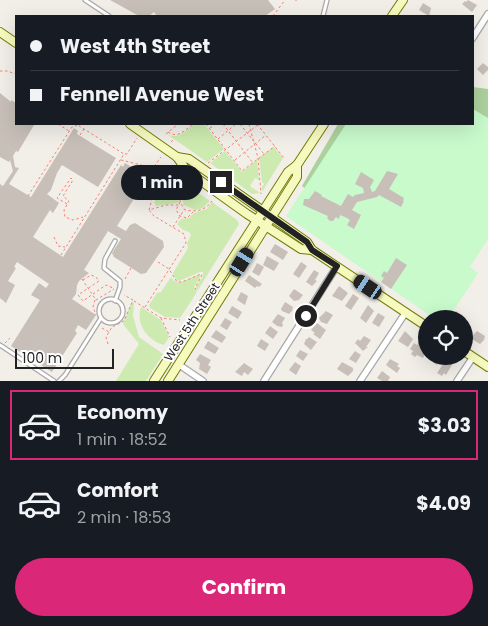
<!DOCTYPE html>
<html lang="en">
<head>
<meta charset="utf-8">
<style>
	:root { --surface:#171b24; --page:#242831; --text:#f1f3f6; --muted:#9ea1a6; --line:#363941; --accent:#db2777 }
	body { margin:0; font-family:Poppins,sans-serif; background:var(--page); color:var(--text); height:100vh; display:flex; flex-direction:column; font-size:19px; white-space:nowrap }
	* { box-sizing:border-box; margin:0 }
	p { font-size:16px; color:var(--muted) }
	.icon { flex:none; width:28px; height:28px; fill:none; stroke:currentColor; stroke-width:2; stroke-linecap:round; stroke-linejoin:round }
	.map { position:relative; height:381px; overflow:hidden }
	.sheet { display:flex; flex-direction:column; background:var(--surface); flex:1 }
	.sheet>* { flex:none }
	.top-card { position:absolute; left:15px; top:15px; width:459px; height:110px; border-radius:0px; box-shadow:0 5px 20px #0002; display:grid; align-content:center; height:110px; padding:0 15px; background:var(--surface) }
	.fabs { position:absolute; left:418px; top:310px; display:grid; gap:10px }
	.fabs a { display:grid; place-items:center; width:55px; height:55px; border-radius:50%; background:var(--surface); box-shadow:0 5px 20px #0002; font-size:25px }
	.scale { position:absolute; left:15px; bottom:12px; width:99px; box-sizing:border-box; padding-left:5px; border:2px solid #222; border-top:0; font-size:14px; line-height:18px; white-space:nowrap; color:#222; -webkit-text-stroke:4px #fff; paint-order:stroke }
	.end { position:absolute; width:22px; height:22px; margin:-11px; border:6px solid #222; background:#fff; box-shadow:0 0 0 2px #fff }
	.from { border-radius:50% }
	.bubble { position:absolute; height:35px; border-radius:18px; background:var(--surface); box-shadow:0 5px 20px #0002; font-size:16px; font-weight:700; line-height:35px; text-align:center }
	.car { position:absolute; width:15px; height:30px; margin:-15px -8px; border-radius:6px; box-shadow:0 0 4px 1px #0007; background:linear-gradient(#222 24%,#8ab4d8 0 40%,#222 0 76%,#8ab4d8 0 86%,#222 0) }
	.top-card b { display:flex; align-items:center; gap:18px; height:48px; font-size:19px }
	.top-card b+b { border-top:1px solid var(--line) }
	.top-card i { width:12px; height:12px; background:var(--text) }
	ul { padding:9px 0 0; list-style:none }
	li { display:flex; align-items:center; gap:15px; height:70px; margin:0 10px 8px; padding:0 5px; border:2px solid transparent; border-radius:0px }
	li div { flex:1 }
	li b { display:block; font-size:19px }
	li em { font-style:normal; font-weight:700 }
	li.active { border-color:var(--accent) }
	li>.icon { width:45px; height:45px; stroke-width:1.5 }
	.action { display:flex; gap:10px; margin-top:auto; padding:10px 15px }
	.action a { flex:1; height:58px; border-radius:30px; background:var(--accent); color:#fff; font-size:20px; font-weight:700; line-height:58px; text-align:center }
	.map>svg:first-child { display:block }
	.grass { fill:#cdebb0 }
	.forest { fill:#add19e }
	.park { fill:#c8facc }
	.building { fill:#c7bfb8 }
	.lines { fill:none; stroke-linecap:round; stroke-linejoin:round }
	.service-casing { stroke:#a9a9a9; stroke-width:5.5 }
	.minor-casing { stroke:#a9a9a9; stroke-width:8 }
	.secondary-casing { stroke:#707d05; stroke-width:10 }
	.path { stroke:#fa8072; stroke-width:1; stroke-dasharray:2.5 2.5; stroke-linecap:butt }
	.service { stroke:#fff; stroke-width:3 }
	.minor { stroke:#fff; stroke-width:5.5 }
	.secondary { stroke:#f7fabf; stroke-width:8 }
	.route { stroke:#222; stroke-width:6 }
	.labels { text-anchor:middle; stroke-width:4; stroke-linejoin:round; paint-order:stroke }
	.street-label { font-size:12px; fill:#222; stroke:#fff }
</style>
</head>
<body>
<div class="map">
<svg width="488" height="381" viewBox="0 0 488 381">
	<rect width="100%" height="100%" fill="#f2efe9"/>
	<!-- grass -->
	<g class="grass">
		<path d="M194 124H204L224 149 207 162 167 134C178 140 185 131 194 124Z"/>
		<polygon points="274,147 283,158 262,192 262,187 264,184 262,182 259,158"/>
		<polygon points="225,151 242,172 257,160 259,180 255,178 250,186 260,193 252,194 210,163"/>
		<polygon points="172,170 182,181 177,190 179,202 177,203 156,206 154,202 165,186 163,183"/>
		<polygon points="184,183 210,201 203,208 195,210 184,205 180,194"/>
		<polygon points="212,202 237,220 239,224 198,290 196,287 203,276 203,272 200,272 179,281 176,280 173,273 188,248 187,243 191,235 189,232 183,230 177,224 181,219 189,218 194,213 207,209"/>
		<polygon points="198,275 201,276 194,287 197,292 180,318 165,317 150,308 149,305 157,293 161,292 171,277 174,281 179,283"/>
		<polygon points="132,302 134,303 133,316 139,337 163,354 146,381 116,381 139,344 123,324"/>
		<path d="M141 307 161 320 169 337 164 345C148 341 135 324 141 307Z"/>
	</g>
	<!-- forest -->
	<g class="forest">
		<polygon points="473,87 488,89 488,119 472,124"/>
		<polygon points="338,124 369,124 310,193 302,186"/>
	</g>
	<!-- park -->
	<polygon class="park" points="473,109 488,118 488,239 470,267 478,273 448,319 435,319 286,216 346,124 472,124"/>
	<!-- building -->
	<g class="building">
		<polygon points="110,0 268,0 275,9 265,16 157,16 154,12 149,16 139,16"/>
		<polygon points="468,0 477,5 472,12 462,4 465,1 466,2"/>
		<polygon points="423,3 431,8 429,16 419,10"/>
		<polygon points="483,63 488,67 488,70 483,75 477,69"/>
		<polygon points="0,93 11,102 11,100 16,103 16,124 34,125 18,152 16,151 13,156 15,167 19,168 9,184 31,197 74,128 78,131 77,134 116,158 98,187 62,165 57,173 51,190 47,194 59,203 53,213 50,210 33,237 63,257 121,165 123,167 125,163 139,172 137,176 145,181 117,226 126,231 130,225 135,223 163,241 164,247 146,273 141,274 114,257 112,253 121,239 108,231 84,270 89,273 79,281 77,285 76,294 72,299 96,315 86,330 78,325 75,331 77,333 52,372 11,346 40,300 31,295 39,283 46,288 49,284 17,262 14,267 16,268 8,281 15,285 6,303 0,298 0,184 3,186 13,171 10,160 9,162 0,157"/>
		<polygon points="387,171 398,174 389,189 404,198 403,201 404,201 401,207 379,195 377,197 357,202 352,210 361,215 354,229 347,225 350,220 345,217 340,215 339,219 336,217 333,221 330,221 327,218 328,216 303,205 304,199 309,199 315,191 322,195 321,196 341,206 348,194 353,197 355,195 364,193 363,188 355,184 361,172 374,180 370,187 372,192 375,191"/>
		<polygon points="275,244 288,252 283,260 270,252"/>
		<polygon points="267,256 279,263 274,271 263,265"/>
		<polygon points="396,258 407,265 391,289 381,282 384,278 381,276 384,271 387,273"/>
		<polygon points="301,262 307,266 299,278 293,274"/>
		<polygon points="257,263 264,267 259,276 252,272"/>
		<polygon points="314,270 319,273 315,280 317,281 312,286 306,282"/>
		<polygon points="249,275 262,284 259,287 257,286 255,288 245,281"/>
		<polygon points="339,286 348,293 342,301 332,296"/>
		<polygon points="294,289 303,295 299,300 294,301 289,296"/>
		<polygon points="241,292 248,296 245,305 237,300"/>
		<polygon points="353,294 359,298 351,310 345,306"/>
		<polygon points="285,302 293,307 292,311 289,314 282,311 281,309"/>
		<polygon points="368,305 374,311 366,323 360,318"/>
		<polygon points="232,306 242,312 238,319 228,313"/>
		<polygon points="326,311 333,315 327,324 321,322 319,318"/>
		<polygon points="456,311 466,318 464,321 464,319 451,319"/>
		<polygon points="378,313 385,317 379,327 372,323"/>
		<polygon points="278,314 285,318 282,323 283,325 282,327 277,326 272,322"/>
		<polygon points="225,318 232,322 227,330 220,326"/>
		<polygon points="317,323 326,330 320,339 313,334 315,333 311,330"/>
		<polygon points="270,326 278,332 273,339 265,333"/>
		<polygon points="216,330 226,337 222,343 211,337"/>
		<polygon points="405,331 413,339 408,347 398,341"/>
		<polygon points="477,331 485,336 484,340 480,344 470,338"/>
		<polygon points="364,336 371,340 366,347 368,347 363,351 355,343 358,339 360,341"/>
		<polygon points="309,337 317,342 311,350 304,344 306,339 307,339"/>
		<polygon points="261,339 269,344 265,351 257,346"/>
		<polygon points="208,341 219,348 215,354 204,348"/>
		<polygon points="419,341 426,345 422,352 425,354 423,358 417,355 415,357 411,354 413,351 410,349 414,343 417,345"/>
		<polygon points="300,350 308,354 303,361 296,356"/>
		<polygon points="355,351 361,355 356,363 349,359"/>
		<polygon points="200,354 211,360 208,365 211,367 207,374 199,369 200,363 196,360"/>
		<polygon points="430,356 442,356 437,365 428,359"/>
		<polygon points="447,358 453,363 446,375 444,373 442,376 437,373"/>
		<polygon points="390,359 399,364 397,366 400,368 397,373 386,365"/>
		<polygon points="295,362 301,366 296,375 289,370"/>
		<polygon points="342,362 353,368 353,371 348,376 337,369"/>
		<polygon points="244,363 253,369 248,375 244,372 242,376 235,372"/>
		<polygon points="382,371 390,377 388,381 382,381 377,378"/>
	</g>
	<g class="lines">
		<defs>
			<g id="service">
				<polyline points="85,0 109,16"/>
				<polyline points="323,16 327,0"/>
				<polyline points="115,241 105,259 104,268 120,281 120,287 115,301"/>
				<circle cx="111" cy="311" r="12"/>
				<polyline points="0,345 54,381"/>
				<polyline points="59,381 65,375 101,318"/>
			</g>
			<g id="minor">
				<polyline points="472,39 488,14"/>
				<polyline points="178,364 203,381"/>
				<polyline points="264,381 337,266"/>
				<polyline points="360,381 406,312"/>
				<polyline points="457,381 473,357"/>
			</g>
			<g id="secondary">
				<polyline points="392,16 403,0"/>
				<polyline points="0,32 16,43"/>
				<polyline points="130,124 177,157 187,171 247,214 301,249 312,250"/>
				<polyline points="177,157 189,159 307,242 312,250 426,326"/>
				<polyline points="464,351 488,367"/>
				<polyline points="154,381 288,172 297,165 324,124"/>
				<polyline points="168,381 297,177 297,165"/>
			</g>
		</defs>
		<!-- service casing -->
		<use href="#service" class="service-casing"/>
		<!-- minor casing -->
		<use href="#minor" class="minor-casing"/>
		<!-- secondary casing -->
		<use href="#secondary" class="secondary-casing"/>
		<!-- path -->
		<g class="path">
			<polyline points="295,0 297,0"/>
			<polyline points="273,16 285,0"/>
			<polyline points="0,71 7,71 16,74"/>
			<polyline points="58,124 69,131"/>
			<polyline points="206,124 242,171 275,146"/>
			<polyline points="223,124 253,163"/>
			<polyline points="240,124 264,154"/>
			<polyline points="249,124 258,158 261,194"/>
			<polyline points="257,124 284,158"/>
			<polyline points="210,128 215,124"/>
			<path d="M168 132C178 139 185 130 193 124"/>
			<polyline points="166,134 177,125 176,124"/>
			<polyline points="80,135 84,129"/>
			<polyline points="218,139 236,124"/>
			<polyline points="171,142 174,139"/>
			<polyline points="125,154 127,154 137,138"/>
			<polyline points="121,160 153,168 161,157"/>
			<polyline points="235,160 266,135"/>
			<polyline points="208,163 259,124"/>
			<polyline points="172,169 152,199 149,210 166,205 178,205"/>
			<path d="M184 181C176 190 178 200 185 210 196 212 205 211 212 201"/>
			<polyline points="28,196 72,127 76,126 77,124"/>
			<polyline points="180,202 176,210 180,216 187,218 193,212"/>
			<polyline points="67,204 57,198 71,178 73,180 63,196 69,201 64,210 65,217 73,220 83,217"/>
			<polyline points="173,227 184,210"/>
			<polyline points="54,237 58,246 65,247"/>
			<polyline points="61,255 124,154 76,124"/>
			<polyline points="158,262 169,269 177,282 182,282 201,274 202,275 195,288 198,292"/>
			<polyline points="82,279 96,300 114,289"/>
			<polyline points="125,279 131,268"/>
			<polyline points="83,280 91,275 96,277 99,281 78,295 83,301 106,285 113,288"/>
			<polyline points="95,300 93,307 96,315"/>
			<polyline points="134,301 161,318 180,320"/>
			<polyline points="145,307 186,243 184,234 154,216 149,210"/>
			<polyline points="161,318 170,337"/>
			<polyline points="102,328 109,332"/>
			<polyline points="5,343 10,338"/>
			<polyline points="108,344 106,337 112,327 124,321 133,300 124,295"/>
		</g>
		<!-- service -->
		<use href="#service" class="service"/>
		<!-- minor -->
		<use href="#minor" class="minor"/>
		<!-- secondary -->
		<use href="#secondary" class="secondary"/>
	</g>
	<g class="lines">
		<!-- route -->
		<polyline class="route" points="221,182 307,242 312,250 337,266 306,316"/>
	</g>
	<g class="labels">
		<!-- street labels -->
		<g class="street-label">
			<text transform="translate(192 322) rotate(-57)" y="4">West 5th Street</text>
		</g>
	</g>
</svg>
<div class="fabs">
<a><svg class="icon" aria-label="locate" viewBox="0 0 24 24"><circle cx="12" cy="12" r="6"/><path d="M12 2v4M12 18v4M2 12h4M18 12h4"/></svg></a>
</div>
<div class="scale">100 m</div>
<i class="end from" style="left:306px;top:316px"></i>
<i class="end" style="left:221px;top:182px"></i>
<div class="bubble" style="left:121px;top:165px;width:82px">1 min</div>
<i class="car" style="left:242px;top:262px;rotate:32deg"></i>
<i class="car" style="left:368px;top:287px;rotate:304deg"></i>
<div class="top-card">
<b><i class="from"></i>West 4th Street</b>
<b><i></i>Fennell Avenue West</b>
</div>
</div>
<section class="sheet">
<ul>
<li class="active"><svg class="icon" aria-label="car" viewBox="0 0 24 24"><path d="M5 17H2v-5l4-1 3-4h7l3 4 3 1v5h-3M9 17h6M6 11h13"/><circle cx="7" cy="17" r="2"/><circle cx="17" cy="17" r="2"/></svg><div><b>Economy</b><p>1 min · 18:52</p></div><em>$3.03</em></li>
<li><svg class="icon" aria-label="car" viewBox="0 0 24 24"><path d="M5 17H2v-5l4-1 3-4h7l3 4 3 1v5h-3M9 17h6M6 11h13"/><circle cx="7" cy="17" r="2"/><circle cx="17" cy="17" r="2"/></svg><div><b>Comfort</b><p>2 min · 18:53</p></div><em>$4.09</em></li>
</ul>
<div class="action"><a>Confirm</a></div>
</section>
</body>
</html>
